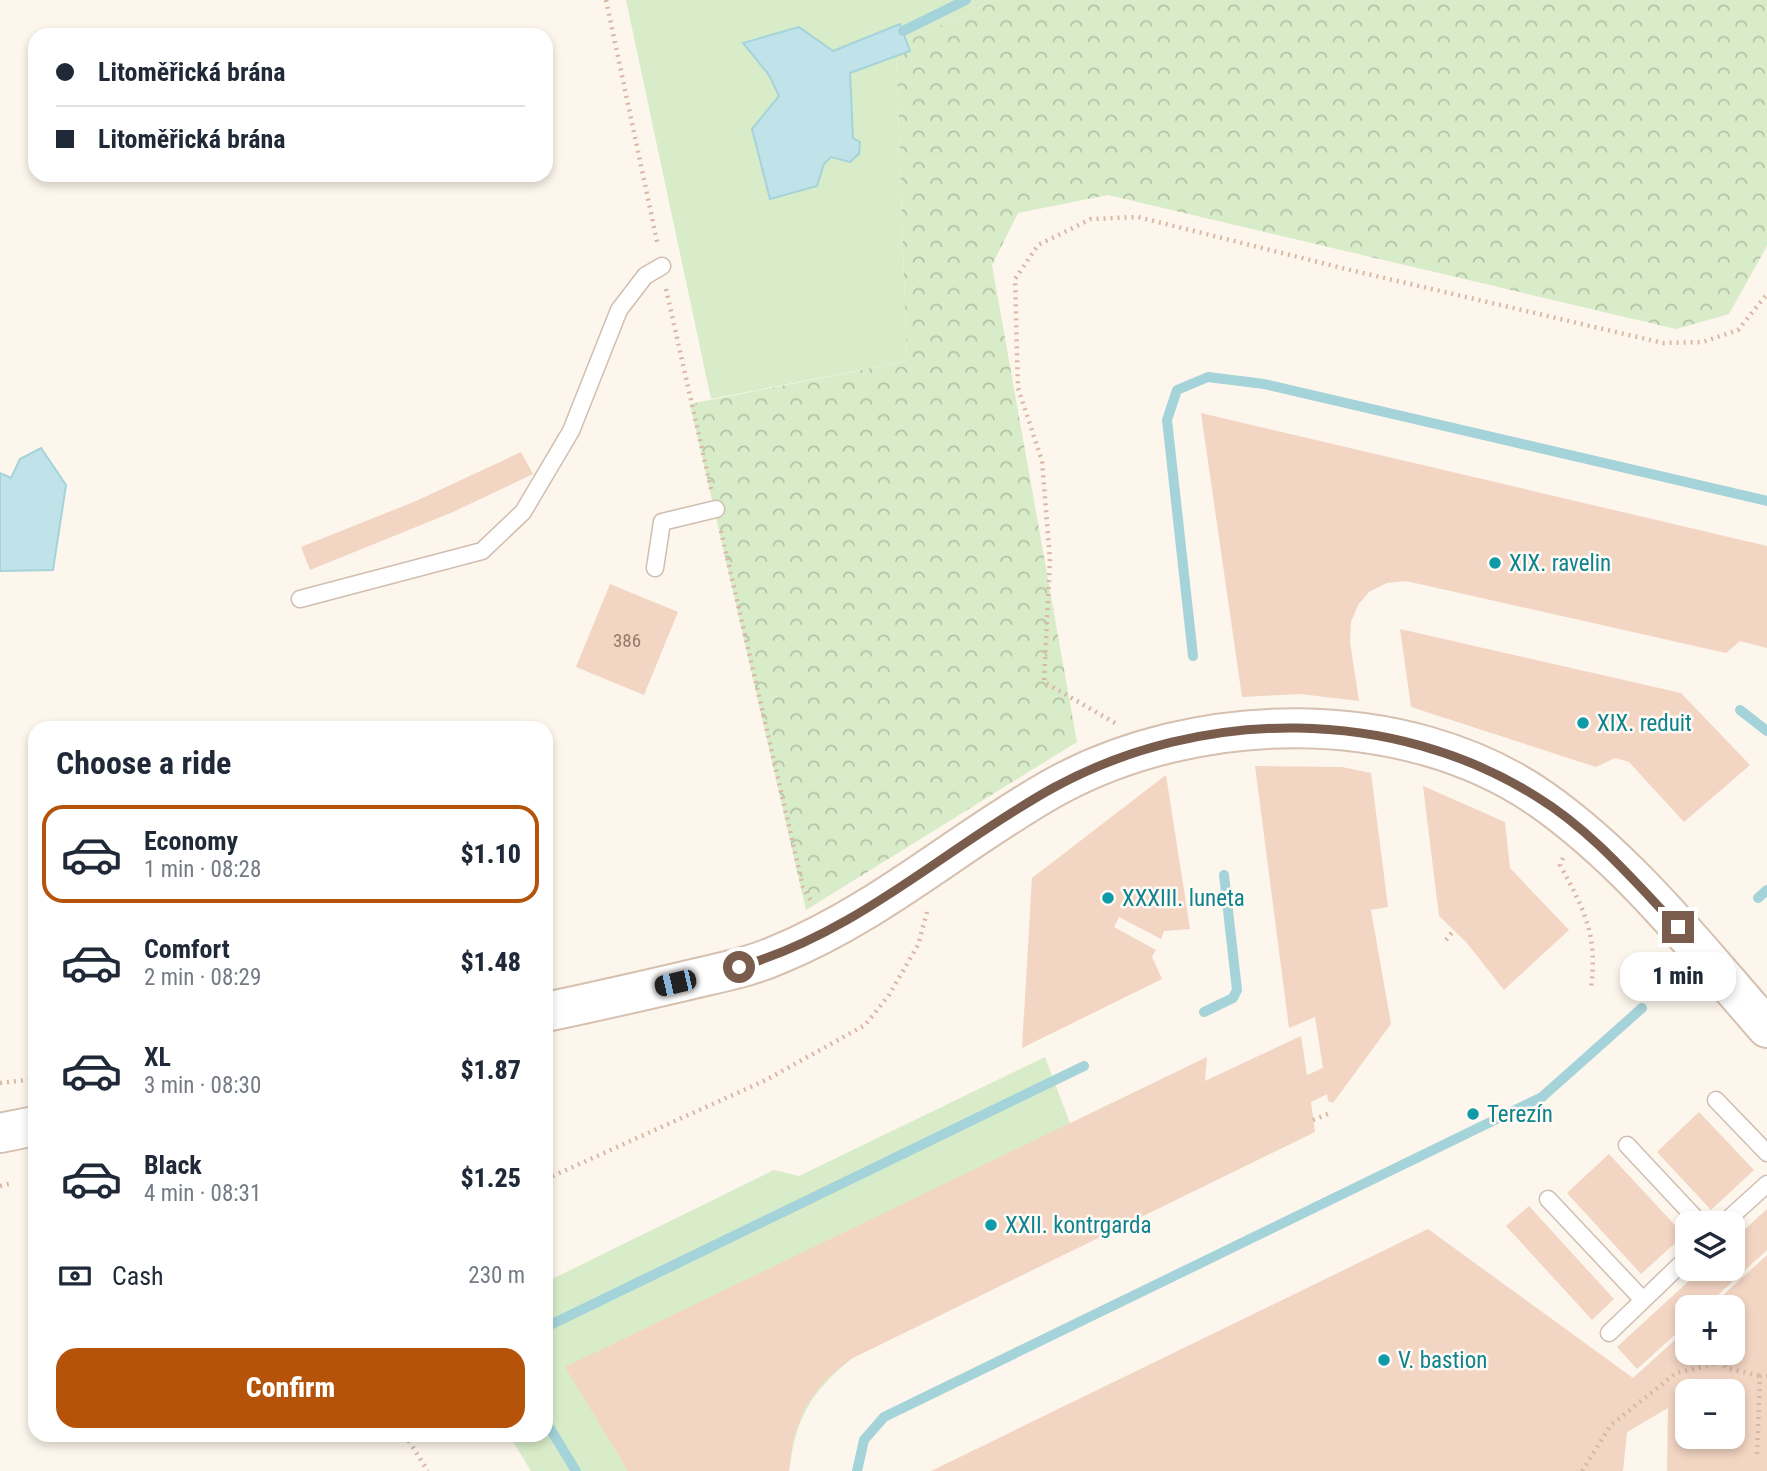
<!DOCTYPE html>
<html lang="en">
<head>
<meta charset="utf-8">
<style>
	:root { --surface:#fff; --page:#f6f6f7; --text:#1f2937; --muted:#747a83; --line:#e0e1e3; --accent:#b45309 }
	body { margin:0; font-family:"Roboto Condensed",sans-serif; background:var(--page); color:var(--text); height:100vh; display:flex; flex-direction:column; font-size:26px; white-space:nowrap }
	* { box-sizing:border-box; margin:0 }
	p { font-size:23px; color:var(--muted) }
	.icon { flex:none; width:38px; height:38px; fill:none; stroke:currentColor; stroke-width:2; stroke-linecap:round; stroke-linejoin:round }
	.map { position:relative; flex:1; overflow:hidden }
	.panel { position:absolute; left:28px; top:721px; width:525px; height:721px; display:flex; flex-direction:column; background:var(--surface); border-radius:21px; box-shadow:0 4px 10px #0003 }
	.panel>* { flex:none }
	.banner { position:absolute; left:28px; top:28px; width:525px; height:154px; border-radius:21px; box-shadow:0 4px 10px #0003; display:grid; align-content:center; height:154px; padding:0 28px; background:var(--surface) }
	.fabs { position:absolute; left:1675px; top:1211px; display:grid; gap:14px }
	.fabs a { display:grid; place-items:center; width:70px; height:70px; border-radius:14px; background:var(--surface); box-shadow:0 4px 10px #0003; font-size:35px }
	.end { position:absolute; width:32px; height:32px; margin:-16px; border:9px solid #7a5c4d; background:#fff; box-shadow:0 0 0 4px #fff }
	.from { border-radius:50% }
	.bubble { position:absolute; height:49px; border-radius:21px; background:var(--surface); box-shadow:0 4px 10px #0003; font-size:23px; font-weight:800; line-height:49px; text-align:center }
	.car { position:absolute; width:21px; height:42px; margin:-21px -10px; border-radius:9px; box-shadow:0 0 5px 2px #0007; background:linear-gradient(#222 24%,#8ab4d8 0 40%,#222 0 76%,#8ab4d8 0 86%,#222 0) }
	.banner b { display:flex; align-items:center; gap:24px; height:66px; font-size:26px }
	.banner b+b { border-top:2px solid var(--line) }
	.banner i { width:18px; height:18px; background:var(--text) }
	ul { padding:0; list-style:none }
	li { display:flex; align-items:center; gap:21px; height:98px; margin:0 14px 10px; padding:0 14px; border:4px solid transparent; border-radius:21px }
	li div { flex:1 }
	li b { display:block; font-size:26px }
	li em { font-style:normal; font-weight:800 }
	li.active { border-color:var(--accent) }
	li>.icon { width:63px; height:63px; stroke-width:1.5 }
	h2 { padding:0 28px; font-size:32px; line-height:84px }
	.pay { display:flex; align-items:center; gap:18px; height:77px; padding:0 28px; font-size:26px }
	.pay p { margin-inline-start:auto }
	.primary-button { display:flex; gap:14px; margin-top:auto; padding:14px 28px }
	.primary-button a { flex:1; height:80px; border-radius:21px; background:var(--accent); color:#fff; font-size:28px; font-weight:800; line-height:80px; text-align:center }
	.map>svg:first-child { display:block }
	.green { fill:#d8ecc9 }
	.forest { fill:url(#forest-crowns) }
	.water { fill:#bfe3e8; stroke:#a5d3da; stroke-width:2 }
	.lines { fill:none; stroke-linecap:round; stroke-linejoin:round }
	.stream { stroke:#a5d3da; stroke-width:10 }
	.building { fill:#f3d5c3; fill-rule:evenodd }
	.lane-casing { stroke:#d1beb0; stroke-width:19 }
	.secondary-casing { stroke:#d6c0b0; stroke-width:42 }
	.path { stroke:#d9b8a5; stroke-width:4.5; stroke-dasharray:2 5; stroke-linecap:butt }
	.lane { stroke:#fff; stroke-width:16 }
	.secondary { stroke:#fff; stroke-width:38 }
	.route { stroke:#7a5c4d; stroke-width:9 }
	.culture-dot { fill:#0f9aa8; stroke:#fffaf3; stroke-width:2.5 }
	.labels { text-anchor:middle; stroke-width:5; stroke-linejoin:round; paint-order:stroke }
	.number-label { font-size:19px; fill:#987a6a }
	.culture-label { font-size:23px; fill:#0d838f; stroke:#fffaf3; text-anchor:start }
</style>
</head>
<body>
<div class="map">
<svg width="1767" height="1471" viewBox="0 0 1767 1471">
	<defs>
		<pattern id="forest-crowns" width="20" height="18" patternUnits="userSpaceOnUse" patternTransform="scale(1.75)"><rect width="20" height="18" fill="#d8ecc9"/><path d="M2 6a3 3 0 1 1 6 0M12 15a3 3 0 1 1 6 0" fill="none" stroke="#b4c2a5"/></pattern>
	</defs>
	<rect width="100%" height="100%" fill="#fdf6ec"/>
	<!-- green -->
	<g class="green">
		<polygon points="626,0 995,0 896,46 907,361 711,399"/>
		<path d="M1045 1057 1070 1123 851 1359C810 1393 796 1418 789 1471H531L509 1435H546V1282L774 1170 799 1176Z"/>
	</g>
	<!-- forest -->
	<polygon class="forest" points="995,0 1767,0 1767,246 1729,314 1676,329 1108,195 1018,213 992,265 1077,742 806,910 690,404 907,361 896,46"/>
	<!-- water -->
	<g class="water">
		<polygon points="900,24 910,51 850,73 853,138 860,142 859,154 850,162 831,157 824,164 817,186 770,199 752,129 779,96 769,75 743,43 799,27 833,51"/>
		<polygon points="41,448 66,485 53,570 0,571 0,473 11,478 20,459"/>
	</g>
	<g class="lines">
		<!-- stream -->
		<g class="stream">
			<polyline points="903,31 966,0"/>
			<polyline points="1193,656 1167,420 1177,390 1208,377 1264,384 1767,501"/>
			<polyline points="1740,710 1767,731"/>
			<polyline points="1758,898 1767,890"/>
			<polyline points="1204,1012 1233,998 1237,990 1224,875"/>
			<polyline points="546,1327 1084,1066"/>
			<polyline points="546,1422 576,1471"/>
			<polyline points="857,1471 864,1440 884,1417 1542,1097 1642,1008"/>
		</g>
	</g>
	<!-- building -->
	<g class="building">
		<polygon points="1201,413 1767,546 1767,648 1740,641 1726,653 1406,581 1387,583 1369,592 1358,605 1351,622 1350,642 1359,701 1300,694 1242,697"/>
		<polygon points="521,452 533,474 453,512 310,570 301,547 416,501"/>
		<polygon points="610,584 678,612 644,695 576,667"/>
		<polygon points="1400,629 1681,693 1750,765 1684,822 1629,762 1615,758 1596,767 1411,707"/>
		<polygon points="1255,766 1342,767 1371,773 1388,907 1371,910 1391,1024 1333,1103 1328,1101 1327,1094 1311,1102 1315,1132 851,1359 825,1380 805,1407 793,1439 789,1471 628,1471 565,1367 1207,1057 1205,1081 1301,1036 1307,1075 1323,1068 1315,1017 1289,1028"/>
		<polygon points="1166,775 1190,929 1164,931 1161,939 1119,917 1114,927 1156,950 1152,957 1162,979 1022,1048 1032,878"/>
		<polygon points="1423,786 1505,822 1510,868 1569,930 1504,990 1466,942 1439,916"/>
		<polygon points="1699,1112 1754,1170 1711,1210 1657,1152"/>
		<polygon points="1609,1154 1684,1235 1641,1274 1567,1193"/>
		<polygon points="1529,1206 1614,1299 1592,1320 1506,1226"/>
		<polygon points="1767,1209 1767,1250 1705,1307 1687,1307 1687,1324 1637,1369 1617,1347 1702,1269 1732,1269 1732,1241"/>
		<path d="M1428 1229 1633 1378 1687 1329V1353H1732V1307H1710L1767 1255V1471H1667L1668 1408 1627 1432 1623 1471H931ZM1687 1391H1732V1437H1687Z"/>
	</g>
	<g class="lines">
		<defs>
			<g id="lane">
				<polyline points="655,568 662,522 716,509"/>
				<polyline points="300,599 482,551 523,512 571,431 619,310 645,276 662,266"/>
				<polyline points="1716,1100 1767,1153"/>
				<polyline points="1627,1145 1700,1223"/>
				<polyline points="1548,1199 1643,1300"/>
				<polyline points="1724,1223 1767,1184"/>
				<polyline points="1609,1333 1687,1258"/>
			</g>
			<g id="secondary">
				<path d="M546 1012C594 1002 642 991 689 980 718 973 750 967 777 955 878 914 959 841 1053 788 1195 709 1404 704 1541 799 1628 860 1697 948 1767 1028"/>
				<polyline points="0,1133 35,1126"/>
			</g>
		</defs>
		<!-- lane casing -->
		<use href="#lane" class="lane-casing"/>
		<!-- secondary casing -->
		<use href="#secondary" class="secondary-casing"/>
		<!-- path -->
		<g class="path">
			<polyline points="606,0 658,246"/>
			<polyline points="666,289 711,489"/>
			<polyline points="721,531 803,887 812,903"/>
			<polyline points="1115,723 1044,682 1050,559 1042,461 1018,388 1015,279 1038,245 1091,219 1138,217 1346,269 1663,343 1703,342 1738,330 1767,294"/>
			<path d="M1563 858 1560 865C1584 909 1598 935 1591 987"/>
			<polyline points="1446,940 1454,930"/>
			<polyline points="0,1083 35,1079"/>
			<polyline points="1313,1120 1330,1113"/>
			<polyline points="546,1179 766,1080 865,1025 889,995 918,945 927,912"/>
			<polyline points="0,1186 13,1183"/>
			<polyline points="405,1435 428,1471"/>
			<polyline points="1757,1454 1760,1376 1767,1376"/>
			<polyline points="1582,1471 1611,1425 1676,1373 1722,1362 1726,1368 1760,1376"/>
		</g>
		<!-- lane -->
		<use href="#lane" class="lane"/>
		<!-- secondary -->
		<use href="#secondary" class="secondary"/>
	</g>
	<g class="lines">
		<!-- route -->
		<path class="route" d="M739 967C860 932 946 847 1053 788 1201 707 1393 706 1537 797 1591 830 1634 881 1678 927"/>
	</g>
	<!-- markers -->
	<g class="culture-dot">
		<circle cx="1495" cy="563" r="7"/>
		<circle cx="1583" cy="723" r="7"/>
		<circle cx="1108" cy="898" r="7"/>
		<circle cx="1473" cy="1114" r="7"/>
		<circle cx="991" cy="1225" r="7"/>
		<circle cx="1384" cy="1360" r="7"/>
	</g>
	<g class="labels">
		<!-- number labels -->
		<g class="number-label">
			<text x="627" y="647">386</text>
		</g>
		<!-- culture labels -->
		<g class="culture-label">
			<text x="1509" y="571">XIX. ravelin</text>
			<text x="1597" y="731">XIX. reduit</text>
			<text x="1122" y="906">XXXIII. luneta</text>
			<text x="1487" y="1122">Terezín</text>
			<text x="1005" y="1233">XXII. kontrgarda</text>
			<text x="1398" y="1368">V. bastion</text>
		</g>
	</g>
</svg>
<div class="fabs">
<a><svg class="icon" aria-label="layers" viewBox="0 0 24 24"><path d="M12 4l9 5-9 5-9-5zM3 14l9 5 9-5"/></svg></a>
<a>+</a>
<a>−</a>
</div>
<i class="end from" style="left:739px;top:967px"></i>
<i class="end" style="left:1678px;top:927px"></i>
<div class="bubble" style="left:1620px;top:952px;width:116px">1 min</div>
<i class="car" style="left:675px;top:983px;rotate:257deg"></i>
<div class="banner">
<b><i class="from"></i>Litoměřická brána</b>
<b><i></i>Litoměřická brána</b>
</div>
<section class="panel">
<h2>Choose a ride</h2>
<ul>
<li class="active"><svg class="icon" aria-label="car" viewBox="0 0 24 24"><path d="M5 17H2v-5l4-1 3-4h7l3 4 3 1v5h-3M9 17h6M6 11h13"/><circle cx="7" cy="17" r="2"/><circle cx="17" cy="17" r="2"/></svg><div><b>Economy</b><p>1 min · 08:28</p></div><em>$1.10</em></li>
<li><svg class="icon" aria-label="car" viewBox="0 0 24 24"><path d="M5 17H2v-5l4-1 3-4h7l3 4 3 1v5h-3M9 17h6M6 11h13"/><circle cx="7" cy="17" r="2"/><circle cx="17" cy="17" r="2"/></svg><div><b>Comfort</b><p>2 min · 08:29</p></div><em>$1.48</em></li>
<li><svg class="icon" aria-label="car" viewBox="0 0 24 24"><path d="M5 17H2v-5l4-1 3-4h7l3 4 3 1v5h-3M9 17h6M6 11h13"/><circle cx="7" cy="17" r="2"/><circle cx="17" cy="17" r="2"/></svg><div><b>XL</b><p>3 min · 08:30</p></div><em>$1.87</em></li>
<li><svg class="icon" aria-label="car" viewBox="0 0 24 24"><path d="M5 17H2v-5l4-1 3-4h7l3 4 3 1v5h-3M9 17h6M6 11h13"/><circle cx="7" cy="17" r="2"/><circle cx="17" cy="17" r="2"/></svg><div><b>Black</b><p>4 min · 08:31</p></div><em>$1.25</em></li>
</ul>
<div class="pay"><svg class="icon" aria-label="cash" viewBox="0 0 24 24"><path d="M3 7h18v10H3z"/><circle cx="12" cy="12" r="2"/></svg>Cash<p>230 m</p></div>
<div class="primary-button"><a>Confirm</a></div>
</section>
</div>
</body>
</html>
